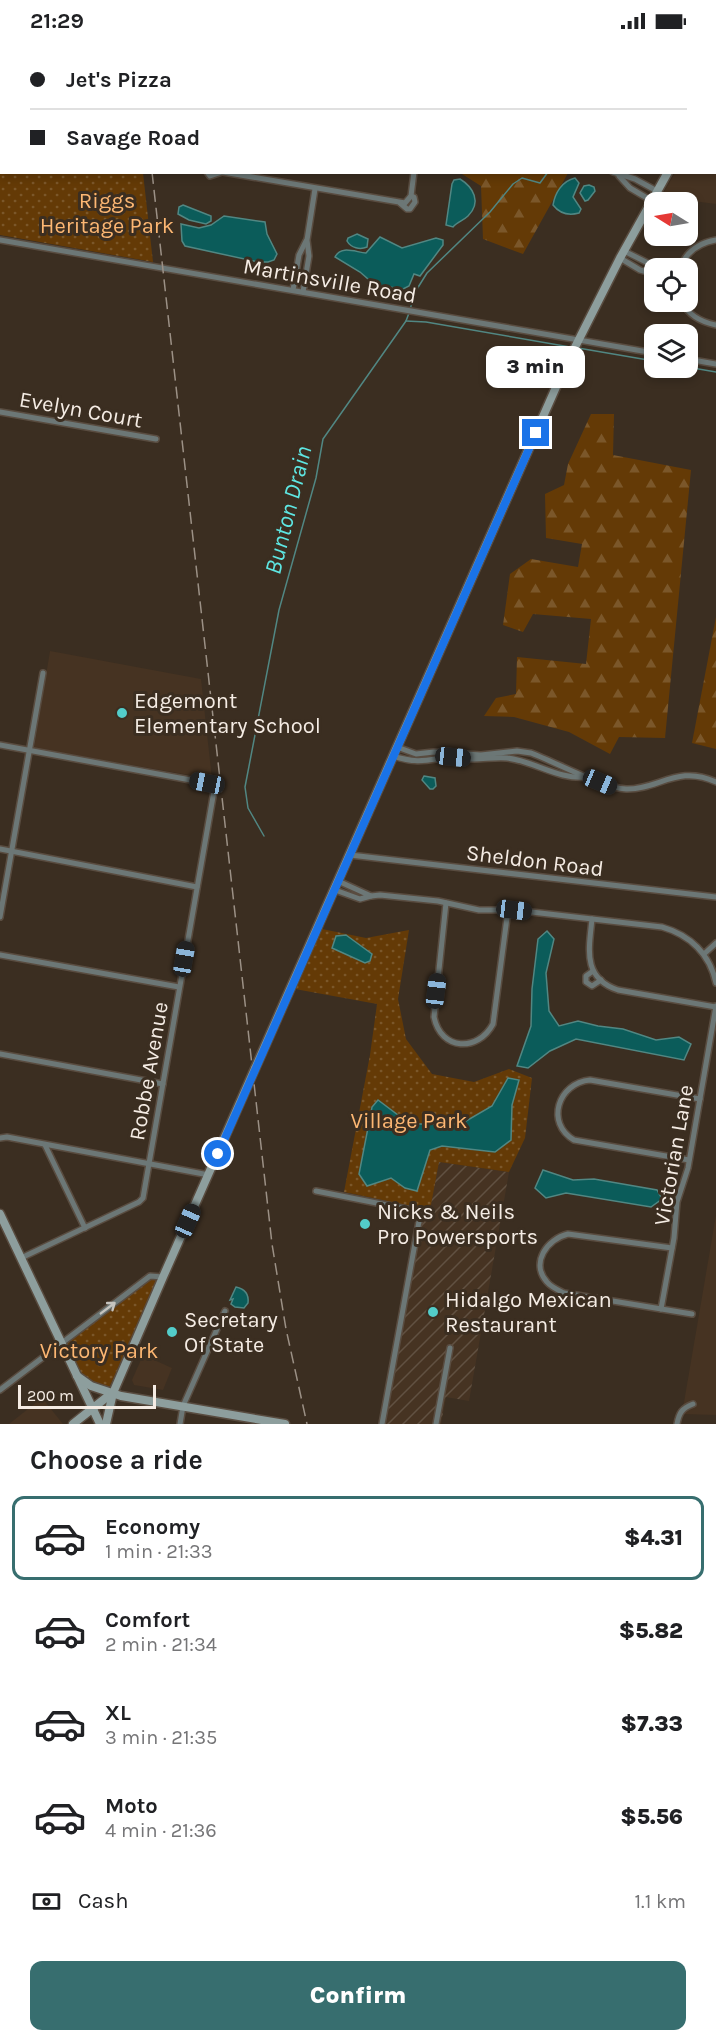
<!DOCTYPE html>
<html lang="en">
<head>
<meta charset="utf-8">
<style>
	:root { --surface:#fff; --page:#f2f2f2; --text:#202124; --muted:#757577; --line:#e0e0e0; --accent:#376e6f }
	body { margin:0; font-family:Karla,sans-serif; background:var(--page); color:var(--text); height:100vh; display:flex; flex-direction:column; font-size:22px; white-space:nowrap }
	* { box-sizing:border-box; margin:0 }
	p { font-size:20px; color:var(--muted) }
	.icon { flex:none; width:33px; height:33px; fill:none; stroke:currentColor; stroke-width:2; stroke-linecap:round; stroke-linejoin:round }
	.map { position:relative; height:1382px; overflow:hidden }
	.side { display:flex; flex-direction:column; background:var(--surface); flex:1 }
	.side>* { flex:none }
	.top-card { position:absolute; left:0px; top:0px; width:717px; height:132px; box-shadow:0 3px 9px #0003; display:grid; align-content:center; height:132px; padding:0 30px; background:var(--surface) }
	.needle { width:39px; rotate:281deg }
	.controls { position:absolute; left:644px; top:150px; display:grid; gap:12px }
	.controls a { display:grid; place-items:center; width:54px; height:54px; border-radius:12px; background:var(--surface); box-shadow:0 3px 9px #0003; font-size:30px }
	.scale { position:absolute; left:18px; bottom:15px; width:138px; box-sizing:border-box; padding-left:6px; border:3px solid #f5ece4; border-top:0; font-size:16px; line-height:21px; white-space:nowrap; color:#f5ece4; -webkit-text-stroke:4px #3b2e21; paint-order:stroke }
	.end { position:absolute; width:27px; height:27px; margin:-14px; border:8px solid #1a73e8; background:#fff; box-shadow:0 0 0 3px #fff }
	.from { border-radius:50% }
	.bubble { position:absolute; height:42px; border-radius:12px; background:var(--surface); box-shadow:0 3px 9px #0003; font-size:20px; font-weight:800; line-height:42px; text-align:center }
	.car { position:absolute; width:18px; height:36px; margin:-18px -9px; border-radius:8px; box-shadow:0 0 4px 2px #0007; background:linear-gradient(#222 24%,#8ab4d8 0 40%,#222 0 76%,#8ab4d8 0 86%,#222 0) }
	.top-card b { display:flex; align-items:center; gap:21px; height:57px; font-size:22px }
	.top-card b+b { border-top:2px solid var(--line) }
	.top-card i { width:15px; height:15px; background:var(--text) }
	ul { padding:0; list-style:none }
	li { display:flex; align-items:center; gap:18px; height:84px; margin:0 12px 9px; padding:0 18px; border:3px solid transparent; border-radius:12px }
	li div { flex:1 }
	li b { display:block; font-size:22px }
	li em { font-style:normal; font-weight:800 }
	li.active { border-color:var(--accent) }
	li>.icon { width:54px; height:54px; stroke-width:1.5 }
	h2 { padding:0 30px; font-size:27px; line-height:72px }
	.pay { display:flex; align-items:center; gap:15px; height:66px; padding:0 30px; font-size:22px }
	.pay p { margin-inline-start:auto }
	.cta { display:flex; gap:12px; margin-top:auto; padding:12px 30px }
	.cta a { flex:1; height:69px; border-radius:12px; background:var(--accent); color:#fff; font-size:24px; font-weight:800; line-height:69px; text-align:center }
	.status { display:flex; justify-content:space-between; align-items:center; height:42px; padding:0 30px; background:var(--surface); direction:ltr }
	.status svg { height:16px; fill:currentColor }
	.map>svg:first-child { display:block }
	.built { fill:#463322 }
	.industrial { fill:url(#industrial-furrows) }
	.forest { fill:url(#forest-firs) }
	.park { fill:url(#park-dots) }
	.water { fill:#0b5c5a; stroke:#518783; stroke-width:1.5 }
	.lines { fill:none; stroke-linecap:round; stroke-linejoin:round }
	.stream { stroke:#518783; stroke-width:1.5 }
	.street-casing { stroke:#594c40; stroke-width:8 }
	.secondary-casing { stroke:#594c40; stroke-width:11 }
	.street { stroke:#6c7776; stroke-width:5 }
	.secondary { stroke:#8d9e9d; stroke-width:8 }
	.rail { stroke:#9c9186; stroke-width:1.5; stroke-dasharray:12 6; stroke-linecap:butt }
	.oneway { stroke:#c5c3be }
	.route { stroke:#1a73e8; stroke-width:8 }
	.poi-dot { fill:#53cdca; stroke:#3b2e21; stroke-width:2 }
	.labels { text-anchor:middle; stroke-width:6; stroke-linejoin:round; paint-order:stroke }
	.park-label { font-size:22px; fill:#fdb773; stroke:#3b2e21 }
	.street-label { font-size:22px; fill:#f5ece4; stroke:#3b2e21 }
	.poi-label { font-size:22px; fill:#f5ece4; stroke:#3b2e21; text-anchor:start }
	.water-label { font-size:24px; font-style:italic; fill:#5ee6e2; stroke:#3b2e21 }
</style>
</head>
<body>
<div class="status"><b>21:29</b><svg viewBox="0 0 49 12"><path d="M0 12V9h3v3zM5 12V6h3v6zM10 12V3h3v9zM15 12V0h3v12zM26 1h20v11H26zM47 4h2v5h-2z"/></svg></div>
<div class="map">
<svg width="716" height="1382" viewBox="0 0 716 1382">
	<defs>
		<pattern id="industrial-furrows" width="10" height="10" patternUnits="userSpaceOnUse" patternTransform="scale(1.5)"><rect width="10" height="10" fill="#463322"/><path d="M-1 1l2-2M0 10L10 0M9 11l2-2" fill="none" stroke="#615142"/></pattern>
		<pattern id="forest-firs" width="22" height="20" patternUnits="userSpaceOnUse" patternTransform="scale(1.5)"><rect width="22" height="20" fill="#643a06"/><path d="M5 1l3.5 6h-7zM16 11l3.5 6h-7z" fill="#7b572a"/></pattern>
		<pattern id="park-dots" width="8" height="8" patternUnits="userSpaceOnUse" patternTransform="scale(1.5)"><rect width="8" height="8" fill="#643a06"/><path d="M2 2h.1M6 6h.1" fill="none" stroke="#7b572a" stroke-width="1.8" stroke-linecap="round"/></pattern>
	</defs>
	<rect width="100%" height="100%" fill="#3b2e21"/>
	<!-- built -->
	<g class="built">
		<polygon points="716,58 716,162 661,155 675,131 716,130"/>
		<polygon points="50,609 201,637 212,737 34,706"/>
		<polygon points="716,1173 716,1373 682,1372"/>
		<polygon points="143,1313 172,1326 163,1348 134,1343 132,1338"/>
		<polygon points="42,1356 63,1382 9,1382"/>
	</g>
	<!-- industrial -->
	<polygon class="industrial" points="432,1119 509,1130 469,1359 446,1355 441,1382 386,1382"/>
	<!-- forest -->
	<g class="forest">
		<polygon points="265,0 379,0 265,2"/>
		<polygon points="538,0 635,0 539,2"/>
		<polygon points="568,131 523,212 483,197 481,144 462,132"/>
		<polygon points="591,372 614,372 613,413 691,428 665,696 619,695 610,712 569,690 514,675 484,674 496,656 516,652 517,615 586,622 591,577 533,572 523,590 503,583 510,532 531,517 578,525 582,502 546,496 545,452 564,443 568,422"/>
		<polygon points="716,575 716,707 692,701"/>
	</g>
	<!-- park -->
	<g class="park">
		<polygon points="0,0 129,0 129,1 2,2 2,130 143,131 153,220 0,193"/>
		<polygon points="322,887 366,896 409,888 398,957 406,997 432,1032 474,1040 509,1027 532,1036 525,1096 509,1130 439,1120 430,1168 344,1150 370,1013 377,962 295,947"/>
		<path d="M152 1236H155L157 1241 109 1346C77 1338 80 1329 67 1301Z"/>
	</g>
	<!-- water -->
	<g class="water">
		<path d="M575 136 579 141 573 155 581 167 579 171C568 174 560 172 553 163 555 151 562 139 575 136Z"/>
		<path d="M460 137C473 145 482 160 468 174 464 178 457 180 453 185L446 183 452 142 454 138Z"/>
		<polygon points="589,143 594,145 595,149 588,158 585,159 580,151 584,144"/>
		<polygon points="183,163 211,174 211,179 206,182 189,178 178,172 179,165"/>
		<polygon points="224,174 265,180 267,192 277,212 274,218 268,220 258,220 185,204 182,199 181,182 199,186 211,183"/>
		<path d="M357 192 368 197 367 205C360 208 351 206 347 199L348 196Z"/>
		<path d="M380 195 402 206 436 196 443 198V203L420 234 414 232 409 244 403 247 375 243 360 230 335 215C341 203 355 210 366 211Z"/>
		<polygon points="424,734 435,736 436,744 433,747 430,747 422,738"/>
		<polygon points="547,889 554,897 546,931 549,969 559,984 578,979 598,984 623,987 656,998 679,995 691,1002 684,1018 576,997 550,1009 528,1026 517,1024 531,984 532,947 538,897"/>
		<polygon points="346,893 372,912 370,919 365,921 332,906 336,894"/>
		<polygon points="508,1036 519,1038 512,1063 511,1098 495,1110 442,1104 430,1108 417,1149 405,1146 391,1136 367,1144 359,1132 372,1065 378,1058 410,1082 461,1082 492,1064"/>
		<polygon points="543,1128 573,1138 594,1137 657,1148 662,1157 651,1165 566,1151 546,1156 535,1146"/>
		<path d="M236 1245C245 1247 249 1253 248 1261L244 1266 235 1265 231 1262 233 1257 230 1258Z"/>
	</g>
	<g class="lines">
		<!-- stream -->
		<g class="stream">
			<polyline points="626,2 627,0"/>
			<polyline points="410,267 417,247 427,231 490,170 513,142 522,136 540,141 548,130"/>
			<polyline points="406,279 426,280 570,305"/>
			<polyline points="578,306 654,319"/>
			<polyline points="687,325 716,330"/>
			<polyline points="264,794 248,766 245,745 279,568 316,436 323,397 406,279 409,271"/>
		</g>
		<defs>
			<g id="street">
				<polyline points="229,0 229,2"/>
				<polyline points="503,0 504,2"/>
				<polyline points="207,130 210,134 222,130"/>
				<polyline points="223,130 405,161 411,154 414,130"/>
				<polyline points="613,130 635,137 657,149"/>
				<polyline points="619,134 630,146 652,159"/>
				<polyline points="400,161 407,167 410,167 415,160 414,155 411,154"/>
				<polyline points="0,198 654,311"/>
				<polyline points="624,209 654,224 664,226"/>
				<polyline points="620,216 640,228 654,232"/>
				<path d="M680 226C686 210 699 201 716 198"/>
				<polyline points="293,248 299,213 306,199"/>
				<polyline points="303,250 309,214 307,198 315,147"/>
				<path d="M682 260C689 274 701 280 716 283"/>
				<polyline points="687,317 716,322"/>
				<polyline points="0,370 156,397"/>
				<polyline points="0,703 207,741 212,744 214,749 143,1156 139,1160 21,1216"/>
				<path d="M397 705 416 712 434 710 481 713 517 709 531 711C555 720 603 746 626 747 658 748 678 722 716 740"/>
				<path d="M393 714C418 722 426 718 451 715 459 715 467 717 474 717 485 717 496 715 507 716 534 719 559 738 586 735"/>
				<polyline points="0,807 197,845"/>
				<polyline points="350,813 716,855"/>
				<polyline points="335,848 360,857 371,854 338,839"/>
				<path d="M371 854 380 853 438 859 479 868H514L662 885C690 893 710 912 716 941"/>
				<path d="M446 861 434 975C441 1009 478 1010 493 982L508 868"/>
				<polyline points="0,875 43,631"/>
				<path d="M592 877C589 907 582 936 618 948L716 965"/>
				<polyline points="704,912 716,901"/>
				<polyline points="0,913 179,945"/>
				<polyline points="593,929 586,934 586,940 592,944 601,938"/>
				<polyline points="0,1012 163,1042"/>
				<polyline points="0,1096 7,1095 209,1133"/>
				<polyline points="45,1103 85,1186"/>
				<path d="M689 1118 574 1098C545 1081 558 1041 590 1038L700 1057"/>
				<polyline points="316,1149 412,1168 420,1174 382,1382"/>
				<path d="M672 1206 568 1192C547 1197 530 1221 547 1240 551 1245 558 1248 564 1251L692 1272"/>
				<polyline points="661,1267 674,1196 677,1160 688,1126 716,964"/>
				<polyline points="0,1348 150,1234 163,1235"/>
				<polyline points="180,1382 183,1364 225,1269"/>
				<polyline points="436,1382 450,1306"/>
				<path d="M677 1382C679 1371 682 1366 693 1362"/>
			</g>
			<g id="secondary">
				<polyline points="716,46 716,45"/>
				<polyline points="0,1172 100,1382"/>
				<polyline points="77,1334 91,1344 121,1354 285,1382"/>
				<polyline points="73,1382 112,1351"/>
				<polyline points="106,1382 113,1351 163,1235 564,327 620,216 668,130"/>
			</g>
		</defs>
		<!-- street casing -->
		<use href="#street" class="street-casing"/>
		<!-- secondary casing -->
		<use href="#secondary" class="secondary-casing"/>
		<!-- street -->
		<use href="#street" class="street"/>
		<!-- secondary -->
		<use href="#secondary" class="secondary"/>
		<!-- rail -->
		<g class="rail">
			<polyline points="137,0 138,2"/>
			<polyline points="152,130 272,1202 286,1287 307,1382"/>
		</g>
	</g>
	<!-- one-way arrows -->
	<defs><path id="oneway-shaft" d="M-6 0H5M1.5-3L5.5 0L1.5 3" fill="none" stroke-width="1.6" stroke-linecap="round" stroke-linejoin="round" transform="scale(1.5)"/></defs>
	<use class="oneway" href="#oneway-shaft" transform="translate(108 1266) rotate(-37)"/>
	<g class="lines">
		<!-- route -->
		<polyline class="route" points="218,1112 536,391"/>
	</g>
	<!-- markers -->
	<g class="poi-dot">
		<circle cx="122" cy="671" r="6"/>
		<circle cx="365" cy="1182" r="6"/>
		<circle cx="433" cy="1270" r="6"/>
		<circle cx="172" cy="1290" r="6"/>
	</g>
	<g class="labels">
		<!-- park labels -->
		<g class="park-label">
			<text x="107" y="166">Riggs<tspan x="107" dy="25">Heritage Park</tspan></text>
			<text x="409" y="1086">Village Park</text>
			<text x="99" y="1316">Victory Park</text>
		</g>
		<!-- street labels -->
		<g class="street-label">
			<text transform="translate(330 238) rotate(10)" y="8">Martinsville Road</text>
			<text transform="translate(81 367) rotate(10)" y="8">Evelyn Court</text>
			<text transform="translate(535 818) rotate(7)" y="8">Sheldon Road</text>
			<text transform="translate(148 1029) rotate(-80)" y="8">Robbe Avenue</text>
			<text transform="translate(673 1113) rotate(-80)" y="8">Victorian Lane</text>
		</g>
		<!-- poi labels -->
		<g class="poi-label">
			<text x="134" y="666">Edgemont<tspan x="134" dy="25">Elementary School</tspan></text>
			<text x="377" y="1177">Nicks &amp; Neils<tspan x="377" dy="25">Pro Powersports</tspan></text>
			<text x="445" y="1265">Hidalgo Mexican<tspan x="445" dy="25">Restaurant</tspan></text>
			<text x="184" y="1285">Secretary<tspan x="184" dy="25">Of State</tspan></text>
		</g>
		<!-- water labels -->
		<g class="water-label">
			<text transform="translate(288 468) rotate(-76)" y="8">Bunton Drain</text>
		</g>
	</g>
</svg>
<div class="controls">
<a><svg class="needle" viewBox="-14 -14 28 28"><path d="M0-13l5 13h-10z" fill="#e53935"/><path d="M0 13l5-13h-10z" fill="#757577"/></svg></a>
<a><svg class="icon" aria-label="locate" viewBox="0 0 24 24"><circle cx="12" cy="12" r="6"/><path d="M12 2v4M12 18v4M2 12h4M18 12h4"/></svg></a>
<a><svg class="icon" aria-label="layers" viewBox="0 0 24 24"><path d="M12 4l9 5-9 5-9-5zM3 14l9 5 9-5"/></svg></a>
</div>
<div class="scale">200 m</div>
<i class="end from" style="left:218px;top:1112px"></i>
<i class="end" style="left:536px;top:391px"></i>
<div class="bubble" style="left:486px;top:304px;width:99px">3 min</div>
<i class="car" style="left:453px;top:715px;rotate:96deg"></i>
<i class="car" style="left:600px;top:740px;rotate:113deg"></i>
<i class="car" style="left:207px;top:741px;rotate:281deg"></i>
<i class="car" style="left:514px;top:868px;rotate:97deg"></i>
<i class="car" style="left:184px;top:917px;rotate:10deg"></i>
<i class="car" style="left:436px;top:949px;rotate:7deg"></i>
<i class="car" style="left:188px;top:1179px;rotate:24deg"></i>
<div class="top-card">
<b><i class="from"></i>Jet's Pizza</b>
<b><i></i>Savage Road</b>
</div>
</div>
<section class="side">
<h2>Choose a ride</h2>
<ul>
<li class="active"><svg class="icon" aria-label="car" viewBox="0 0 24 24"><path d="M5 17H2v-5l4-1 3-4h7l3 4 3 1v5h-3M9 17h6M6 11h13"/><circle cx="7" cy="17" r="2"/><circle cx="17" cy="17" r="2"/></svg><div><b>Economy</b><p>1 min · 21:33</p></div><em>$4.31</em></li>
<li><svg class="icon" aria-label="car" viewBox="0 0 24 24"><path d="M5 17H2v-5l4-1 3-4h7l3 4 3 1v5h-3M9 17h6M6 11h13"/><circle cx="7" cy="17" r="2"/><circle cx="17" cy="17" r="2"/></svg><div><b>Comfort</b><p>2 min · 21:34</p></div><em>$5.82</em></li>
<li><svg class="icon" aria-label="car" viewBox="0 0 24 24"><path d="M5 17H2v-5l4-1 3-4h7l3 4 3 1v5h-3M9 17h6M6 11h13"/><circle cx="7" cy="17" r="2"/><circle cx="17" cy="17" r="2"/></svg><div><b>XL</b><p>3 min · 21:35</p></div><em>$7.33</em></li>
<li><svg class="icon" aria-label="car" viewBox="0 0 24 24"><path d="M5 17H2v-5l4-1 3-4h7l3 4 3 1v5h-3M9 17h6M6 11h13"/><circle cx="7" cy="17" r="2"/><circle cx="17" cy="17" r="2"/></svg><div><b>Moto</b><p>4 min · 21:36</p></div><em>$5.56</em></li>
</ul>
<div class="pay"><svg class="icon" aria-label="cash" viewBox="0 0 24 24"><path d="M3 7h18v10H3z"/><circle cx="12" cy="12" r="2"/></svg>Cash<p>1.1 km</p></div>
<div class="cta"><a>Confirm</a></div>
</section>
</body>
</html>
